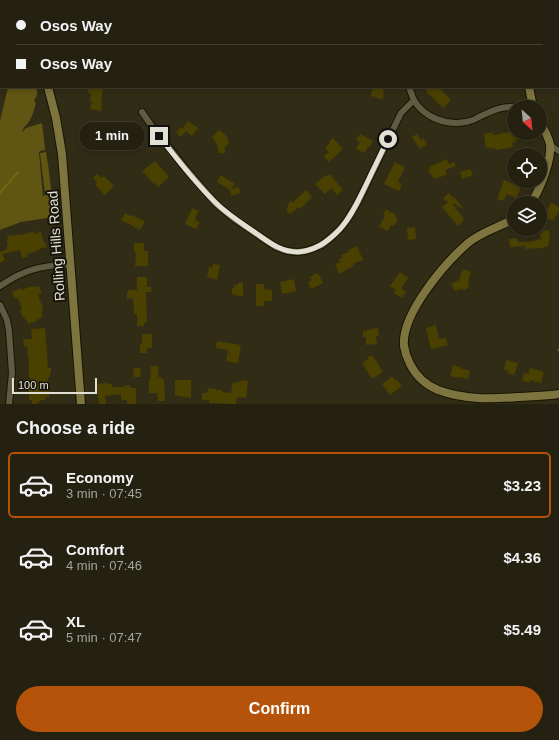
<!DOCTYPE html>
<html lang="en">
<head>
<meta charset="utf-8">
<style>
	:root { --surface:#242110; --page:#2c2919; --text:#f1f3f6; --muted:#a3a39f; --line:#413e30; --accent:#b45309 }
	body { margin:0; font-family:Helvetica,sans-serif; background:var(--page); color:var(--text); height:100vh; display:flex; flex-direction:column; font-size:15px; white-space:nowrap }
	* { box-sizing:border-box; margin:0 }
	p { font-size:13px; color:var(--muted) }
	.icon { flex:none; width:22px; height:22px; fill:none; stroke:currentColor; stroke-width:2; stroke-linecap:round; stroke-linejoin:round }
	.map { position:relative; height:404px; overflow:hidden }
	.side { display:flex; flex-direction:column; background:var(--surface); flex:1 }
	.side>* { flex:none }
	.banner { position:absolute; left:0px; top:0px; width:559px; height:88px; box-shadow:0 2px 6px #0003,0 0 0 1px var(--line); display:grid; align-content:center; height:88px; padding:0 16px; background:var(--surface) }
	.needle { width:26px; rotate:153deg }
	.tools { position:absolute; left:507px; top:100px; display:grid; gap:8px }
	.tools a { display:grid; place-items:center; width:40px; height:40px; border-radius:50%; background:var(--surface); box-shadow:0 2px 6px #0003,0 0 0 1px var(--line); font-size:20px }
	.scale { position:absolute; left:12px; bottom:10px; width:85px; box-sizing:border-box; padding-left:4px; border:2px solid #e2e0d2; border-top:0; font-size:11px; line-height:14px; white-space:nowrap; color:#e2e0d2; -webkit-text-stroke:3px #16140b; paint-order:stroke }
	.end { position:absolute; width:18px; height:18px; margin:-9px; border:5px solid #e2e0d2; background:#111; box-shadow:0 0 0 2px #111 }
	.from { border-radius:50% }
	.bubble { position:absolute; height:28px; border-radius:14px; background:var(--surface); box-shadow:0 2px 6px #0003,0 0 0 1px var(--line); font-size:13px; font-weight:700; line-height:28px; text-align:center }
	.banner b { display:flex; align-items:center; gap:14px; height:38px; font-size:15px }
	.banner b+b { border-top:1px solid var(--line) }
	.banner i { width:10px; height:10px; background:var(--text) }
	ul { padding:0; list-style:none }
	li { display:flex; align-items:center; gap:12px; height:66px; margin:0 8px 6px; padding:0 8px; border:2px solid transparent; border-radius:6px }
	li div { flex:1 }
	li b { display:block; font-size:15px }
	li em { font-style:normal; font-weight:700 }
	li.current { border-color:var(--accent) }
	li>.icon { width:36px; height:36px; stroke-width:1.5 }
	h2 { padding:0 16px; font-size:18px; line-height:48px }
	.button { display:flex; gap:8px; margin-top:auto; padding:8px 16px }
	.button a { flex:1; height:46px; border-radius:24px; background:var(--accent); color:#fff; font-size:16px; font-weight:700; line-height:46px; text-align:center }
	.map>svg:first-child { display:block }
	.green { fill:#605512 }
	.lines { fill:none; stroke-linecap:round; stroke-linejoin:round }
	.stream { stroke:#796a12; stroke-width:1.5 }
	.building { fill:#4a4000 }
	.street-casing { stroke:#181401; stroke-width:8 }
	.secondary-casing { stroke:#181401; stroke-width:10 }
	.street { stroke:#5f5b43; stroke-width:6 }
	.secondary { stroke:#7d743f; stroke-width:8 }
	.route { stroke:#e2e0d2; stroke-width:5 }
	.labels { text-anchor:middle; stroke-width:4; stroke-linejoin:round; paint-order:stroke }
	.street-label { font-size:14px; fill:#e2e0d2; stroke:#16140b }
</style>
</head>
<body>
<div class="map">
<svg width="559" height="404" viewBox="0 0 559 404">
	<rect width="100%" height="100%" fill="#302c16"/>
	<!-- green -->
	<path class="green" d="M8 87H36C38 93 37 96 34 101L36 103C34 109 33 115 30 120 27 125 23 127 22 132L26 128 42 123 45 149V150L40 151 39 152 43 197 45 194 40 153 46 152 49 171 54 217 21 222 0 230V121Z"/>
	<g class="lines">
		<!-- stream -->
		<g class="stream">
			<polyline points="0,32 1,31"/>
			<polyline points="0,193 18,172"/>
			<polyline points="558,350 559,350"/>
		</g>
	</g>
	<!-- building -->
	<g class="building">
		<polygon points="89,87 97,87 103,88 101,102 102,102 101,111 90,109 92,102 90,102 91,94 88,93"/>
		<polygon points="372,87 384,87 383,99 376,98 376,97 371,96"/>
		<polygon points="427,87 439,87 451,100 443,108 430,95 429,96 426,90 428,89"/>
		<polygon points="188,121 198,128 192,136 186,131 181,137 176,133 180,127 182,129"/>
		<polygon points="124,123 126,127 121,130 128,140 132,138 134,142 123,150 112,135 114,134 111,129 117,124 118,126"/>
		<polygon points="514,128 514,133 518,133 519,139 515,140 516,142 512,143 513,147 496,150 495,148 490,149 489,147 486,148 484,134 493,132 493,135 498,134 509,132 509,129"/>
		<polygon points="220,130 228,138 227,139 230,142 225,147 225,153 218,153 218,147 217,147 217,144 212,137 218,131 219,131"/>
		<polygon points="360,134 373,141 370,147 368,146 365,153 356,149 360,142 356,140"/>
		<polygon points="417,134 421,140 424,139 427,144 420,149 412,137"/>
		<polygon points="333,138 343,149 329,162 324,156 329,152 325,148 330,143 329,142"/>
		<polygon points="447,159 449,164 454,162 456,166 445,170 447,175 433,179 432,174 430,175 428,170 430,169 429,167"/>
		<polygon points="155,161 169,177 158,187 155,183 154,184 142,171"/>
		<polygon points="395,162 405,167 398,182 402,184 399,191 384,184"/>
		<polygon points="470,169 473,175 462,179 460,172"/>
		<polygon points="97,174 102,178 104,176 114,186 105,195 95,185 97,183 93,178"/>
		<polygon points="330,174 343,190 337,195 331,188 325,194 315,184 326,175 327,176"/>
		<polygon points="221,175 235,184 231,189 239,187 240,193 231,196 230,190 217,182"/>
		<polygon points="504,180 521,187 516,198 507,194 503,201 497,199"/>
		<polygon points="306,190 312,197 300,209 299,207 290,214 286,210 287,209 288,204 291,201 292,203"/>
		<polygon points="449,193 453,198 454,197 464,209 452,203 463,217 462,218 464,220 458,226 442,207 448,202 445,200 443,198"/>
		<polygon points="551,202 559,207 559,211 553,221 545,217 548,211 547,210"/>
		<polygon points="192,208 198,211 195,220 200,222 196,229 185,224"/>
		<polygon points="386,209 396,215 395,217 398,219 394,226 391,225 388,231 379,227 385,216 383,215"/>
		<polygon points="125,213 130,216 131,215 145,221 140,230 121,220"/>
		<polygon points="415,227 416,239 408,240 407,228"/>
		<polygon points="549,230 550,237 549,237 549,244 547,247 534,249 534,248 525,249 525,246 510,247 509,239 517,238 518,242 535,241 535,240 541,239 540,234 542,233 541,231"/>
		<polygon points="34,231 34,234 41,232 44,243 45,242 47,247 39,249 39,250 27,254 28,257 22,258 20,250 2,254 5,260 0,263 0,251 1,252 7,249 7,245 8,245 7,240 8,240 7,236 11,235 12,236 22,234 22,235"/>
		<polygon points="134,243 144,243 144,251 148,251 148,266 135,266 136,252 134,252"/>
		<polygon points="357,246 363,260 353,264 354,266 345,270 345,271 339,274 335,264 340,262 339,259 342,258 341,255 349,252 348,250"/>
		<polygon points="213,264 220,265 217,280 207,277 209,267 212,268"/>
		<polygon points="463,269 471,272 468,281 469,284 468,288 464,290 461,289 455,291 451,284 459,280"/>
		<polygon points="400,272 408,278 401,288 406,292 402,298 394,293 396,290 390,286"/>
		<polygon points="318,273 323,283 311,289 308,282 312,280 310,277"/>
		<polygon points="137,277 147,277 147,287 151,287 152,292 146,292 147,323 144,322 144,326 137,326 137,314 134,314 133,298 127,299 127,292 128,292 128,290 137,290"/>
		<polygon points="294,279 296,291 282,294 280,282"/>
		<polygon points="238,283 243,283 243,296 237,296 237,295 234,295 234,294 232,294 232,288 234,288 234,285 238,285"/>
		<polygon points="256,284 264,284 264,289 272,290 272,301 264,301 264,306 256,306"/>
		<polygon points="31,286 32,287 39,286 42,293 38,294 40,299 39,299 42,305 43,308 42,308 43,312 41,313 43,317 37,320 37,321 28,324 27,320 25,320 25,318 23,318 20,310 22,309 18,298 15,299 12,292 21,288 22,290"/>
		<polygon points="436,325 439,339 446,338 448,345 431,349 426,328"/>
		<polygon points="45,328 48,368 51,368 51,373 50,373 50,377 48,377 48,390 50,390 49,397 46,397 46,400 40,400 40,402 37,402 37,404 32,404 32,400 29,400 29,388 31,388 31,378 29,378 29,358 28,358 27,346 24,346 23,339 32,339 31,329"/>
		<polygon points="378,328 379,336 376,336 377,344 366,345 366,337 363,337 363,331 370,330 370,329"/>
		<polygon points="142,334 152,334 152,348 147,348 147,353 140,353 140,344 142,344"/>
		<polygon points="217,341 241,345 238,363 226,361 228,350 216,348"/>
		<polygon points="371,355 372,357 373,356 383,372 372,379 362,363 368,359 367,358"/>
		<polygon points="506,360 518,363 514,375 507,373 508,370 504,370"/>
		<polygon points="453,365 460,367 460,368 470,371 468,379 459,377 459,378 450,376"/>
		<polygon points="151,366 159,366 158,377 161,377 161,379 164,379 165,401 158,401 157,393 149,393 149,379 150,379"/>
		<polygon points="133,368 140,368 141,377 134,377"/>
		<polygon points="530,368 544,372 541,383 530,380 529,383 522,380 524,373 528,374"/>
		<polygon points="391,377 393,377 396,381 397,380 402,386 390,395 382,384"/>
		<polygon points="175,380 191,380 191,398 182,397 182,396 175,396"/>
		<polygon points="241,380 248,381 246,398 237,397 236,404 209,403 209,400 202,400 202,393 207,393 208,388 217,389 217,390 222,390 222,392 231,393 233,382 237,383 237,381 241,382"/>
		<polygon points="107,383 108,384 112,384 112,387 124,387 124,386 130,385 130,388 136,388 136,404 127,404 127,400 121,400 121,394 105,396 106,404 99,404 97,384"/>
	</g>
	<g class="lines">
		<defs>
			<g id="street">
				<polyline points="379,0 379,1"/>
				<polyline points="549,0 550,1"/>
				<path d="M409 87C411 92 412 97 415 102 425 117 446 126 465 122 470 122 475 119 479 117 494 110 501 106 518 107"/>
				<polyline points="142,112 151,125 185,168 216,204 233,218 276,247 287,251 297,252 306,251 322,245 339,230 347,220 357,204 401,113 414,100"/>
				<polyline points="550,145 559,151"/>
				<path d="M0 286C25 269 41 266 70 264"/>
				<polyline points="0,305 7,320 9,331 12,373 9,404"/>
			</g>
			<g id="secondary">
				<polyline points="26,0 26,1"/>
				<polyline points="558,6 559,5"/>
				<polyline points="48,87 56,118 62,154 81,404"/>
				<polyline points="529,87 533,107"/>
				<path d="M531 203C540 189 552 161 550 144 548 136 544 129 540 122"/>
				<path d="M514 219C499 227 481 232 468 243 445 263 401 314 404 346 405 352 407 358 410 364 416 376 426 385 438 390 465 400 491 399 519 397 533 396 546 396 559 394"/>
			</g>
		</defs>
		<!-- street casing -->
		<use href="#street" class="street-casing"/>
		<!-- secondary casing -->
		<use href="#secondary" class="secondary-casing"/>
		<!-- street -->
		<use href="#street" class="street"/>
		<!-- secondary -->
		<use href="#secondary" class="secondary"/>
	</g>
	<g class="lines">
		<!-- route -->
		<path class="route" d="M159 136C177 159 195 183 216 203 228 215 243 224 257 234 270 243 281 252 298 252 314 251 329 241 340 229 351 217 358 201 366 185 373 170 381 154 388 139"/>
	</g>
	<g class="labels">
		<!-- street labels -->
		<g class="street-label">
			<text transform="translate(56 246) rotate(-94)" y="5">Rolling Hills Road</text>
		</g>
	</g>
</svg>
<div class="tools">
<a><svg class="needle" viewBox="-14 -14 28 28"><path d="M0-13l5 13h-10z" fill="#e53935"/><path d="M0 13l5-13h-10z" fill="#a3a39f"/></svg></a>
<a><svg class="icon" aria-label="locate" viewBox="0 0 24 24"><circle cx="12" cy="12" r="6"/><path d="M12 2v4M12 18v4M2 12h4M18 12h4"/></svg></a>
<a><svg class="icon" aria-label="layers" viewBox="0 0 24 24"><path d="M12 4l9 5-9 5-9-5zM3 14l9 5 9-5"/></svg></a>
</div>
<div class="scale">100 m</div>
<i class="end from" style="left:388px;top:139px"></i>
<i class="end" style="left:159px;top:136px"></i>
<div class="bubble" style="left:79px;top:122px;width:66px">1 min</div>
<div class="banner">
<b><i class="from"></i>Osos Way</b>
<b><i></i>Osos Way</b>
</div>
</div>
<section class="side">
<h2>Choose a ride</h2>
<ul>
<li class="current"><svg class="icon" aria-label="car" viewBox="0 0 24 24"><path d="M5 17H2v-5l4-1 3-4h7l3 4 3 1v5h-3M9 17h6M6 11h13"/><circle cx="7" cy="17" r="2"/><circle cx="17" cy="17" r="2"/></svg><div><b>Economy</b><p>3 min · 07:45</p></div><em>$3.23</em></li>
<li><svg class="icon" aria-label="car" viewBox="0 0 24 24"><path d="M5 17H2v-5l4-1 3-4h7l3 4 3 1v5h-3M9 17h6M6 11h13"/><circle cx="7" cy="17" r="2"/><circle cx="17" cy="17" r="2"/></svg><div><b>Comfort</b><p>4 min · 07:46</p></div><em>$4.36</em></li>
<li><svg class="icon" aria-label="car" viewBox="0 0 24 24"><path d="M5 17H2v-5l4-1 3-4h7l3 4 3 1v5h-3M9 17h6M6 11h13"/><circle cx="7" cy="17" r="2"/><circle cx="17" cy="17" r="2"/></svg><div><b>XL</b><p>5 min · 07:47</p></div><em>$5.49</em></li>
</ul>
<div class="button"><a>Confirm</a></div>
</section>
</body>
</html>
